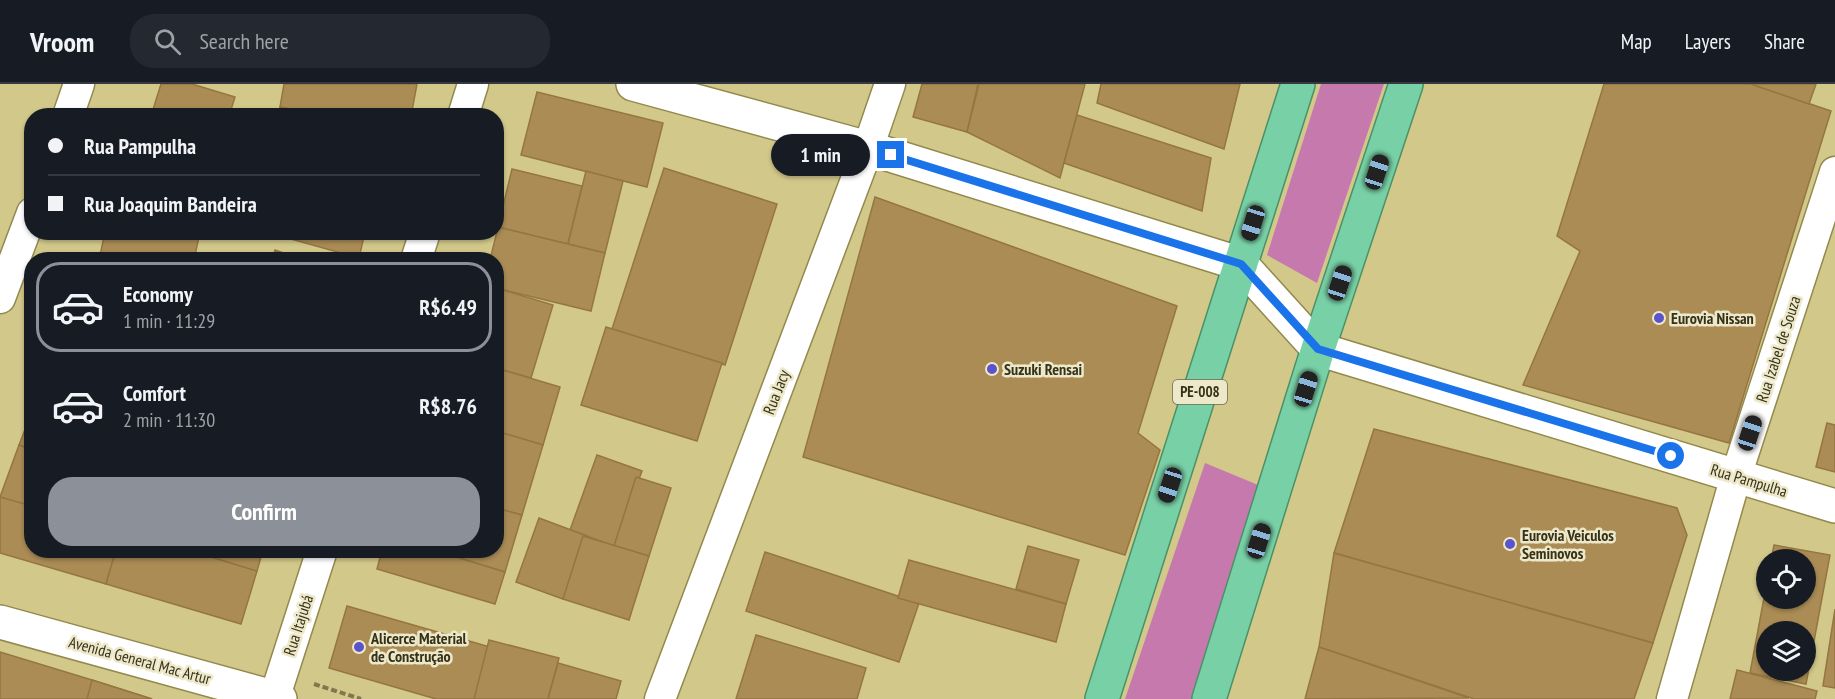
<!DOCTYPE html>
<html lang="en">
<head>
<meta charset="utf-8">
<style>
	:root { --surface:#171b24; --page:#242831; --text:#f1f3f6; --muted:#9ea1a6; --line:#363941; --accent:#8c9099 }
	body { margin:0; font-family:"PT Sans Narrow",sans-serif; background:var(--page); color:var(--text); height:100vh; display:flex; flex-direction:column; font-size:22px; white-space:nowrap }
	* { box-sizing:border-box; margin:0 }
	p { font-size:20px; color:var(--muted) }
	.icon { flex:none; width:33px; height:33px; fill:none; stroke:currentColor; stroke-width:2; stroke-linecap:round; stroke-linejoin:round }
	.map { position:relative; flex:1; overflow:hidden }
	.side { position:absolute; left:24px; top:168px; width:480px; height:306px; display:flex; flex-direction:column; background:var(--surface); border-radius:24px; box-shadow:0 2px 4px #0004 }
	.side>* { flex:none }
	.guide { position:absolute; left:24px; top:24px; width:480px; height:132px; border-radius:24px; box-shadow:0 2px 4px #0004; display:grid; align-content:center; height:132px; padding:0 24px; background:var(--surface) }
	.controls { position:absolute; left:1756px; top:465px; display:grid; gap:12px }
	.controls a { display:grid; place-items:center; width:60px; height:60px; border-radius:50%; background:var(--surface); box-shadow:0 2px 4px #0004; font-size:30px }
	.end { position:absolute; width:27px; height:27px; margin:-14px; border:8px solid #1a73e8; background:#fff; box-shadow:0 0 0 3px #fff }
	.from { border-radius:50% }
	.bubble { position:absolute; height:42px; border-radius:21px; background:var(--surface); box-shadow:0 2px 4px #0004; font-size:20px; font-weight:600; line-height:42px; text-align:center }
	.car { position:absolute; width:18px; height:36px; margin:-18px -9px; border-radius:8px; box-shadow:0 0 4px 2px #0007; background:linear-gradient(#222 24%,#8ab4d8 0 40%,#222 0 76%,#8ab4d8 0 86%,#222 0) }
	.guide b { display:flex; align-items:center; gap:21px; height:57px; font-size:22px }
	.guide b+b { border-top:2px solid var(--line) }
	.guide i { width:15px; height:15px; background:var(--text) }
	ul { padding:10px 0 0; list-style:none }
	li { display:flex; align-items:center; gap:18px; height:90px; margin:0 12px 9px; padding:0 12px; border:3px solid transparent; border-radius:24px }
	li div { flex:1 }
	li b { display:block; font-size:22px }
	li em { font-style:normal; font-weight:600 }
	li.current { border-color:var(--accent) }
	li>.icon { width:54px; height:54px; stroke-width:1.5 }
	.cta { display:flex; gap:12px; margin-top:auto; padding:12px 24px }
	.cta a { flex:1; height:69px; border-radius:24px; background:var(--accent); color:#fff; font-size:24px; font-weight:600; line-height:69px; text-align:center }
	header { display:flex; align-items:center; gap:36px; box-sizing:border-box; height:84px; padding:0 30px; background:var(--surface); border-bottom:2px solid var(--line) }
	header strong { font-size:28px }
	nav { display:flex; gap:33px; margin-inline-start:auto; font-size:21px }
	.search { width:420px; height:54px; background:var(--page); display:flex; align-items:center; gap:15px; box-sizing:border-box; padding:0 21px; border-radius:24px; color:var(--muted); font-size:22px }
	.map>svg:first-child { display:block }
	.green { fill:#c679ad }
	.building { fill:#ab8c55; stroke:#957640; stroke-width:1.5; fill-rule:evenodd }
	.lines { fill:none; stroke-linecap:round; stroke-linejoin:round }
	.minor-casing { stroke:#93894d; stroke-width:33 }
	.secondary-casing { stroke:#93894d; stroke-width:36 }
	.trunk-casing { stroke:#4b9166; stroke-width:36 }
	.path { stroke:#80794f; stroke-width:4; stroke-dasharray:6 3; stroke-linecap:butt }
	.minor { stroke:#fff; stroke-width:30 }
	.secondary { stroke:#fff; stroke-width:33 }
	.trunk { stroke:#78d0a6; stroke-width:33 }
	.route { stroke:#1a73e8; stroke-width:8 }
	.poi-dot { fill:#5a53cb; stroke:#ede8c9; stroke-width:2 }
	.labels { text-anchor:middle; stroke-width:5; stroke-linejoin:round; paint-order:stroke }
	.shield { fill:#ede8c9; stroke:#6d694e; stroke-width:1.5 }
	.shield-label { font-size:15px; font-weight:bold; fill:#363219 }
	.poi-label { font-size:16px; font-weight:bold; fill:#363219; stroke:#ede8c9; text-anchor:start }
	.street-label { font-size:16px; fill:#363219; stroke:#ede8c9 }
</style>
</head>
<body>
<header>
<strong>Vroom</strong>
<div class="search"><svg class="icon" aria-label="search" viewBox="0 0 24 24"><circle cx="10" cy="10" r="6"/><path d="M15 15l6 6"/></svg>Search here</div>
<nav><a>Map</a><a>Layers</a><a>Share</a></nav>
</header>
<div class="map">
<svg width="1835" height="615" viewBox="0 0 1835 615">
	<rect width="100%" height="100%" fill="#d2c88a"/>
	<!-- green -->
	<g class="green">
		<polygon points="1321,0 1384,0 1317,199 1267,171"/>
		<polygon points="1205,379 1263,403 1192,615 1125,615"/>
	</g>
	<!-- building -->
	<g class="building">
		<polygon points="161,0 192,0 235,13 229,32 151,32"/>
		<polygon points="284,0 417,0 411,32 330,32 280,23"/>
		<polygon points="922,0 978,0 967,48 913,33"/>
		<polygon points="979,0 1085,0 1060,94 967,48"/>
		<polygon points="1101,0 1240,0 1224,65 1097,19"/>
		<polygon points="1604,0 1751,0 1831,27 1729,359 1523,301 1580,167 1557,152"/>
		<polygon points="1751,0 1816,0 1809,20"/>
		<polygon points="537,8 663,39 647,103 521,71"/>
		<polygon points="280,23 313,32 278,32"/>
		<polygon points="1077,31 1211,74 1202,127 1064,79"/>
		<polygon points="664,84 777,120 725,281 612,245"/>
		<polygon points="512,85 582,102 568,160 498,143"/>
		<polygon points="586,87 623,97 605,169 568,160"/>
		<polygon points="875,113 1177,222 1138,349 1160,366 1125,471 803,373"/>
		<polygon points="498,143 605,169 591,227 496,204 496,176 490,176"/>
		<polygon points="105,148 200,148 194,176 99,176"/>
		<polygon points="266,148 365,148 359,174"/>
		<polygon points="275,166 304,176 272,176"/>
		<polygon points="496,204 553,221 531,294 496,284"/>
		<polygon points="606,243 722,279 697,357 581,321"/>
		<polygon points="496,284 560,303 543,361 496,347"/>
		<polygon points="32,327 32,366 19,361"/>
		<polygon points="1827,339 1835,341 1835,388 1816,383"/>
		<polygon points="1374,345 1677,424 1687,451 1653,559 1334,469"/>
		<polygon points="496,347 543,361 522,431 496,424"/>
		<polygon points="19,361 32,366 32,424 0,413"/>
		<polygon points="597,371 642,387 614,462 570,446"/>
		<polygon points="636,393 671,404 649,472 614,462"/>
		<polygon points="0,413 32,422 32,466 116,466 106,500 0,469"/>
		<polygon points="496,424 522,431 505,488 433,466 496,466"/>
		<polygon points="539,434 587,452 563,515 516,498"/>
		<polygon points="583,452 649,472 629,536 563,515"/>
		<path d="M1774 461 1830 471 1806 600 1750 589 1767 498V514H1806V476H1771ZM1767 548H1806V586H1767Z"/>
		<polygon points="1028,462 1079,476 1066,520 1016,505"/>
		<polygon points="116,466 189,466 257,487 241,540 106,500"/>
		<polygon points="189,466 263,466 257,487"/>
		<polygon points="382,466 433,466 505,488 495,520 377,485"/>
		<polygon points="765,468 919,519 899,578 746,527"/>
		<polygon points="1334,469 1653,559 1634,615 1474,615 1319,563"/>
		<polygon points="909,476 1066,520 1056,558 898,514"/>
		<polygon points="347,522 490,563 475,615 436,615 329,584"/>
		<polygon points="1835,525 1835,604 1823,602"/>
		<polygon points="756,551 866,584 857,615 736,615"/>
		<polygon points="489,556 559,574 548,615 474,615"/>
		<polygon points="1319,563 1469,614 1305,615"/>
		<polygon points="0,568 92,596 152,615 0,615"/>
		<polygon points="558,579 621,597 616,615 548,615"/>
		<polygon points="1737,586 1817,607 1815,615 1730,615"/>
		<polygon points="92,596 152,615 87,615"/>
	</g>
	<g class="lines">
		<defs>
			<g id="minor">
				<polyline points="68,32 79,0"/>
				<polyline points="463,32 473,0"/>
				<polyline points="416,176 425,148"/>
				<polyline points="0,214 32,129"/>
				<polyline points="274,615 322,466"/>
				<polyline points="660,615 868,64 890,0"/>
				<polyline points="1672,615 1736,392 1835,88"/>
			</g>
			<g id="secondary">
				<polyline points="633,0 868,64 1241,180 1318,265 1835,422"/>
				<polyline points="0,538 280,615"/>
			</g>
			<g id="trunk">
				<polyline points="1102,615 1298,0"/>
				<polyline points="1209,615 1318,265 1406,0"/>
			</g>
		</defs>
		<!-- minor casing -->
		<use href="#minor" class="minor-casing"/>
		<!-- secondary casing -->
		<use href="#secondary" class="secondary-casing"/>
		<!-- trunk casing -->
		<use href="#trunk" class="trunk-casing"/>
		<!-- path -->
		<polyline class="path" points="314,600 361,615"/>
		<!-- minor -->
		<use href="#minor" class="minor"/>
		<!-- secondary -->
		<use href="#secondary" class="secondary"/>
		<!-- trunk -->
		<use href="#trunk" class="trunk"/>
	</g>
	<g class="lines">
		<!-- route -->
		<polyline class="route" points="891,71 1241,180 1318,265 1671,372"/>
	</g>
	<!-- markers -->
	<g class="poi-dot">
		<circle cx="1659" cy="234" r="6"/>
		<circle cx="992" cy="285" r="6"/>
		<circle cx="1510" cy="460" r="6"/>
		<circle cx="359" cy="563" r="6"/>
	</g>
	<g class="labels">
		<!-- shield labels -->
		<rect class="shield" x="1173" y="296" width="54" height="24" rx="4.5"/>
		<g class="shield-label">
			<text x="1200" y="313">PE-008</text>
		</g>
		<!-- poi labels -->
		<g class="poi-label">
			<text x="1671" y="240">Eurovia Nissan</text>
			<text x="1004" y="291">Suzuki Rensai</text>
			<text x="1522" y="457">Eurovia Veiculos<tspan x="1522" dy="18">Seminovos</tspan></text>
			<text x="371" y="560">Alicerce Material<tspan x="371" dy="18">de Construção</tspan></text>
		</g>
		<!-- street labels -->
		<g class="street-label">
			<text transform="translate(1778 265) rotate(-72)" y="6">Rua Izabel de Souza</text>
			<text transform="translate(776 308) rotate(-69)" y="6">Rua Jacy</text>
			<text transform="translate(1749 396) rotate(17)" y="6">Rua Pampulha</text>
			<text transform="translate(298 541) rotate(-72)" y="6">Rua Itajubá</text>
			<text transform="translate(140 576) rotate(15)" y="6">Avenida General Mac Artur</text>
		</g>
	</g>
</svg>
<div class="controls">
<a><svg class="icon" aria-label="locate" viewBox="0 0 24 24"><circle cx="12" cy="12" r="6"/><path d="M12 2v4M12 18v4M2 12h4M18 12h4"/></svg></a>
<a><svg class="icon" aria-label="layers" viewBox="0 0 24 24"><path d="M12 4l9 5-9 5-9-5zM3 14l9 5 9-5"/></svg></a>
</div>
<i class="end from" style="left:1671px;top:372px"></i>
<i class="end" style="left:891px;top:71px"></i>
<div class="bubble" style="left:771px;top:50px;width:99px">1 min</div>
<i class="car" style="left:1377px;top:88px;rotate:18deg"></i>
<i class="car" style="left:1253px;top:139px;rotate:197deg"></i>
<i class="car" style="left:1340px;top:199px;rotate:18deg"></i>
<i class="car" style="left:1306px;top:305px;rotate:17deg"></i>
<i class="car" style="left:1750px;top:349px;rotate:18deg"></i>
<i class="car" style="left:1170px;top:401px;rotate:198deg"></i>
<i class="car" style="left:1259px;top:457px;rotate:17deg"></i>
<div class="guide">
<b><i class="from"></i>Rua Pampulha</b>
<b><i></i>Rua Joaquim Bandeira</b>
</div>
<section class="side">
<ul>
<li class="current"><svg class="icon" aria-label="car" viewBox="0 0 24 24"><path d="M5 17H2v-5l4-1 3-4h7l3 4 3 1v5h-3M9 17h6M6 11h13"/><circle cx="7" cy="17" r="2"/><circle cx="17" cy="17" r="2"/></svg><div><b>Economy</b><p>1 min · 11:29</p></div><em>R$6.49</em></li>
<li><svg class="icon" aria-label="car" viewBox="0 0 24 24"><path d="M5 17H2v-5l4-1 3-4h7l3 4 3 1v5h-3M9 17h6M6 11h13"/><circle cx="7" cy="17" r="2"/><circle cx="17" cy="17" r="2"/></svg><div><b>Comfort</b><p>2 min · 11:30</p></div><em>R$8.76</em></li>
</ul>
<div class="cta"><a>Confirm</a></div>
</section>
</div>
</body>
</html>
